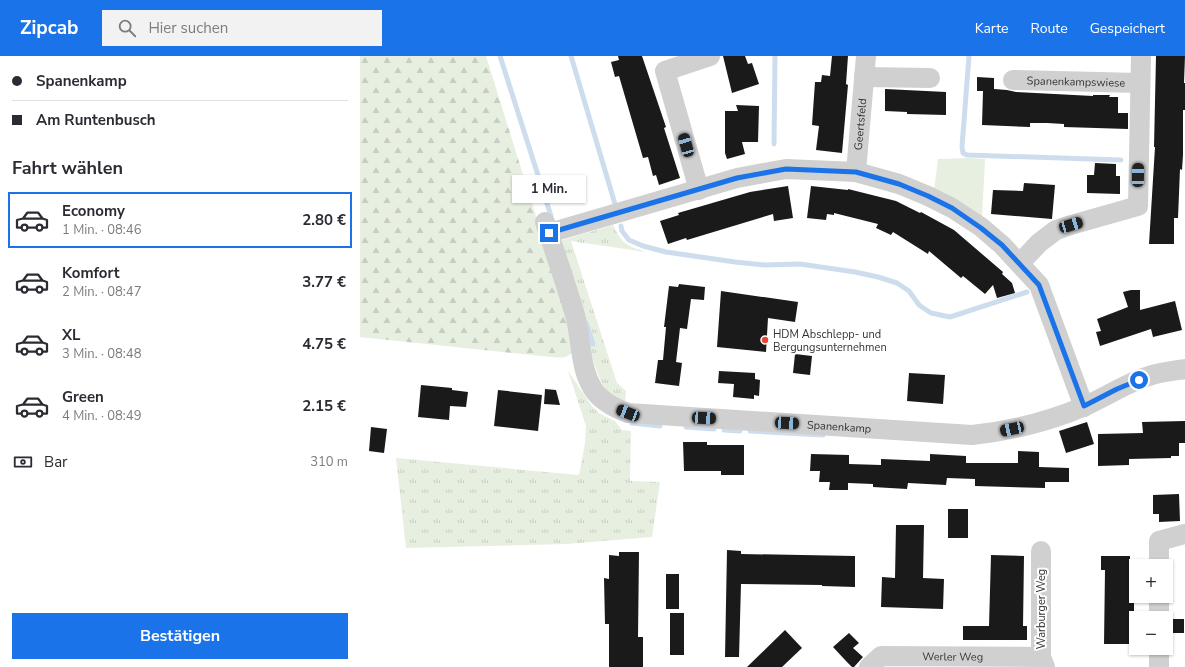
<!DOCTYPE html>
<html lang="de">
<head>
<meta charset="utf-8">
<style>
	:root { --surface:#fff; --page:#f2f2f3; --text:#2b2b33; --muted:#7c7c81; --line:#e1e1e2; --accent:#1a73e8 }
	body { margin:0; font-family:"Nunito Sans",sans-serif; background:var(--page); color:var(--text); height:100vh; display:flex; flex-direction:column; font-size:15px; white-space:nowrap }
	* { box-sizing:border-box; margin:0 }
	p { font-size:13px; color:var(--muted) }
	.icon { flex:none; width:22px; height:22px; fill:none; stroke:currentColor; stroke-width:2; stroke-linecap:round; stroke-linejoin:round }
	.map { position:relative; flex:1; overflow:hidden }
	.details { display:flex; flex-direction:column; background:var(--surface); width:360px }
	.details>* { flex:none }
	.hud { display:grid; align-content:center; height:88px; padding:0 12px; background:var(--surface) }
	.fabs { position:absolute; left:769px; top:503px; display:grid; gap:8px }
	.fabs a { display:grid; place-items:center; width:44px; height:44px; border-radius:0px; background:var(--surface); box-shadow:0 1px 3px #0004; font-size:20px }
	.end { position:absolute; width:18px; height:18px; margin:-9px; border:5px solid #1a73e8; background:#fff; box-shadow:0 0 0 2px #fff }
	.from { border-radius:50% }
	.bubble { position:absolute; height:28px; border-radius:0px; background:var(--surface); box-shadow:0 1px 3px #0004; font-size:13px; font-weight:700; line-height:28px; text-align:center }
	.car { position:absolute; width:12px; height:24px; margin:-12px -6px; border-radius:5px; box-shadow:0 0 3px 1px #0007; background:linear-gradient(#222 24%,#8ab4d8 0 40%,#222 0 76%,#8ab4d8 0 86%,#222 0) }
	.hud b { display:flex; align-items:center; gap:14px; height:38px; font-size:15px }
	.hud b+b { border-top:1px solid var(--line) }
	.hud i { width:10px; height:10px; background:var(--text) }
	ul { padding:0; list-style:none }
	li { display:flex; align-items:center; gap:12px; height:56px; margin:0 8px 6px; padding:0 4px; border:2px solid transparent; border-radius:0px }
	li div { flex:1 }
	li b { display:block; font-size:15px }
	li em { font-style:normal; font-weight:700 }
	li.on { border-color:var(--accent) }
	li>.icon { width:36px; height:36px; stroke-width:1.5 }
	h2 { padding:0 12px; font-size:18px; line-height:48px }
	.pay { display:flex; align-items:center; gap:10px; height:44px; padding:0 12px; font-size:15px }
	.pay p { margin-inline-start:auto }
	.action { display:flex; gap:8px; margin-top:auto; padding:8px 12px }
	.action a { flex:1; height:46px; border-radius:0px; background:var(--accent); color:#fff; font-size:16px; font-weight:700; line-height:46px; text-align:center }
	header { display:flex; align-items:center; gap:24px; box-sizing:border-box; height:56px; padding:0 20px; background:var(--accent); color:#fff }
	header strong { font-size:19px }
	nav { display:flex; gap:22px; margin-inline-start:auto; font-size:14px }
	.search { width:280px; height:36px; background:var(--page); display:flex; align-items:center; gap:10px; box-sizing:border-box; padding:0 14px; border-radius:0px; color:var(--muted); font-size:15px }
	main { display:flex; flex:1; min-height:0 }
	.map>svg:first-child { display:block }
	.grass { fill:url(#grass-tufts) }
	.forest { fill:url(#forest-firs) }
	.park { fill:#e7efe1 }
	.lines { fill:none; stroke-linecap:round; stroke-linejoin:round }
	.stream { stroke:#ceddee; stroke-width:5 }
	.building { fill:#1a1a1a }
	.minor { stroke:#d0d0d0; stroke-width:20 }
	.route { stroke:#1a73e8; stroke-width:5 }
	.poi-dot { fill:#e94436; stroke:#fff; stroke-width:1.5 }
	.labels { text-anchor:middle; stroke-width:4; stroke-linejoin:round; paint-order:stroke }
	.street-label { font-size:11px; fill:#333; stroke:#fff }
	.poi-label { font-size:11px; fill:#333; stroke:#fff; text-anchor:start }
</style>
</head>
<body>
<header>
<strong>Zipcab</strong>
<div class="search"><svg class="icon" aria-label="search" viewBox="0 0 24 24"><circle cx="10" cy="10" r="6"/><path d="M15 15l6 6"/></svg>Hier suchen</div>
<nav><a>Karte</a><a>Route</a><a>Gespeichert</a></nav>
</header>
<main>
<section class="details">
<div class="hud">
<b><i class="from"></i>Spanenkamp</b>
<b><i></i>Am Runtenbusch</b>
</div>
<h2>Fahrt wählen</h2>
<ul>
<li class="on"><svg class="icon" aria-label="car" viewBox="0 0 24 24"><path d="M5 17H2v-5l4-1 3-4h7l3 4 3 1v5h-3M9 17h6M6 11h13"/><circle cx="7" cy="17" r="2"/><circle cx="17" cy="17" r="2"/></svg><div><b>Economy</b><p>1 Min. · 08:46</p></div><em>2.80 €</em></li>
<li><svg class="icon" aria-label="car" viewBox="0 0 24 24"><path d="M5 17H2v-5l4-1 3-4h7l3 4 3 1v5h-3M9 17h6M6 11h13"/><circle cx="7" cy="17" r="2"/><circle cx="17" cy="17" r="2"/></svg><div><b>Komfort</b><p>2 Min. · 08:47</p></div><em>3.77 €</em></li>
<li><svg class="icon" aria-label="car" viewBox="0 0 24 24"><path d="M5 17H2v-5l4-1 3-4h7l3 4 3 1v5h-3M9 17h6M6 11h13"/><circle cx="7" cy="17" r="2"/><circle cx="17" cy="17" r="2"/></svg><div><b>XL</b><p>3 Min. · 08:48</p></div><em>4.75 €</em></li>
<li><svg class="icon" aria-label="car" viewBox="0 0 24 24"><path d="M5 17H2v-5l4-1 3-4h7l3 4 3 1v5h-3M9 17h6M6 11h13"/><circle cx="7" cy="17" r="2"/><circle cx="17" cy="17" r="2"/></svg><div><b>Green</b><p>4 Min. · 08:49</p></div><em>2.15 €</em></li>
</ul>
<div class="pay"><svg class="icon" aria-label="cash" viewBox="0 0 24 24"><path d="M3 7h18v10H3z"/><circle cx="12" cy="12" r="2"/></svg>Bar<p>310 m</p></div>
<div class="action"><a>Bestätigen</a></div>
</section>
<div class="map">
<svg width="825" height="611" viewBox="0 0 825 611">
	<defs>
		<pattern id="grass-tufts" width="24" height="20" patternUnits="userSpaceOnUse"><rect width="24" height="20" fill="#e7efe1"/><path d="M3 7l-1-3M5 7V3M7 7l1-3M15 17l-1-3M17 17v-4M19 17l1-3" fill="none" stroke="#c7cdc2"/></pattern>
		<pattern id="forest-firs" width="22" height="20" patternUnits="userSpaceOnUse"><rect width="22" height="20" fill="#e7efe1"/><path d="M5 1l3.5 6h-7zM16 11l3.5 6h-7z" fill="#c7cdc2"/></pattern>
	</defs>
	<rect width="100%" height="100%" fill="#fff"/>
	<!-- grass -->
	<g class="grass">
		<path d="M253 169C262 187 266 190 286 196L211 185 257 327 266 335 265 349C248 339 243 332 236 313L196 186Z"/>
		<polygon points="208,315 231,349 239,357 255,365 262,374 271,375 270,425 300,426 292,481 207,488 46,492 36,402 219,419 225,387 226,370"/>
	</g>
	<!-- forest -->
	<path class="forest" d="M0 0H126L180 173 215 293C208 303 202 302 191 301L0 281Z"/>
	<!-- park -->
	<polygon class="park" points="609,102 625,103 622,163 574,134 578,103"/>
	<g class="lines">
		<!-- stream -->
		<g class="stream">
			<polyline points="140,0 191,160"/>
			<polyline points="211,0 255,148"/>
			<polyline points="609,0 602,91 603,97 607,99 761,104"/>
			<polyline points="414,88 415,0"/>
			<polyline points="261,170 262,175 269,184 283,190 306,196 375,206 405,209 440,208 495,216 518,221 537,227 549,235 559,249 571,257 590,261 667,236"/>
			<polyline points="226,267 233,288"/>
			<polyline points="272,367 300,370"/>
			<polyline points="326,371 354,373"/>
			<polyline points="364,374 380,375"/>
			<polyline points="390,375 463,379"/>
		</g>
	</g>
	<!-- building -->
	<g class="building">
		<polygon points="258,0 282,0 306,71 304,72 320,122 299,129 296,119 293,120 288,101 283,102 259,20 255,21 251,6 259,4"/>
		<polygon points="363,0 385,0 388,8 392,7 399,28 372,37"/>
		<polygon points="472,0 488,0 486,28 488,29 482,97 456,94 459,70 452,69 455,26 461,26 462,19 470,20"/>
		<polygon points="796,0 825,0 824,27 825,27 825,54 823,54 823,99 822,114 820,113 818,162 814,162 814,188 789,188 795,91 794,91"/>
		<polygon points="617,21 634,22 634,33 647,34 656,36 733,40 733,39 750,39 749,41 758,41 758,57 768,57 768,73 704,71 704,68 687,67 670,67 670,71 622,69 623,35 617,35"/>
		<polygon points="525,33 586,36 586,59 547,58 547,56 525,55"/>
		<polygon points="376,49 399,50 398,86 382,86 385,98 367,103 365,97 365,55 378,55"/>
		<polygon points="735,107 756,108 756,120 760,120 760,138 727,137 727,119 734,119"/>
		<polygon points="664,127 695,129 692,163 631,158 633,134 663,135"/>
		<polygon points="428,130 433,162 414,165 413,158 327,184 326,182 308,188 300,165 319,159 318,157 390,136"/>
		<polygon points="451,130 488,134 488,133 536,145 560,157 561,156 594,174 643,216 642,218 652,227 655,237 637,242 633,229 625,238 603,220 601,222 569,195 568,198 533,176 531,179 516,172 518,168 474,157 474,159 467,158 466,164 447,162"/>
		<polygon points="319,228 345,231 344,244 331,243 327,273 320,272 316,306 322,307 319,330 295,327 298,304 303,304 306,271 304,271 309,230 318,231"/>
		<polygon points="771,234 780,234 780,254 815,245 822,274 793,281 791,273 740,290 736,276 741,275 737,263 768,251 763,236"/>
		<polygon points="361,235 438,246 435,266 408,262 406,296 357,291"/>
		<polygon points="435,298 452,300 450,319 433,317"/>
		<polygon points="359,315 395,317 395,323 400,324 399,340 394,339 394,343 373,341 374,328 358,327"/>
		<polygon points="549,317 585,319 583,348 547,345"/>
		<polygon points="61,329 92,332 92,334 108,336 106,351 90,350 89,364 58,361"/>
		<polygon points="185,333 196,334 200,349 184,348"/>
		<polygon points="138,334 182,339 178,375 134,370"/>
		<polygon points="825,365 825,387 819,387 819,400 811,400 811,402 769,403 769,409 738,410 738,378 783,377 782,366"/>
		<polygon points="727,366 734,388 706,397 699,375"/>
		<polygon points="11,371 27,373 24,397 9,395"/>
		<polygon points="323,386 347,386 347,389 384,389 384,419 361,419 361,415 324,415"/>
		<polygon points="658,395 679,396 679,411 709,412 709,426 685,426 685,432 615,430 615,423 587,422 586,429 548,427 547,433 513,431 513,428 488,427 488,434 469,434 470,426 459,426 460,415 450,415 451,398 489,399 489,408 521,409 521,403 570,405 570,398 606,400 606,407 658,407"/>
		<polygon points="819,438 820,465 799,466 799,458 793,458 793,439"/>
		<rect x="588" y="453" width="20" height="29"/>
		<polygon points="536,469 564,469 563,522 584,523 583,553 521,551 522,521 535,522"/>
		<polygon points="367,494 381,495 381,498 495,500 495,531 462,530 462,529 381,528 379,601 365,601"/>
		<polygon points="259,496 279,496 278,581 283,581 283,611 249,611 249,568 245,568 244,522 249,523 249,499 259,500"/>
		<polygon points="631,499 664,500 663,570 667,570 667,584 603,584 603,570 629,570"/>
		<polygon points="741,500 770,500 770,544 774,544 774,588 744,588 745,514 741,514"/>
		<rect x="306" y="518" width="13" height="35"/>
		<rect x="310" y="557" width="14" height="42"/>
		<rect x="810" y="563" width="14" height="14"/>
		<polygon points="425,574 442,592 422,611 387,611"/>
		<polygon points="489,577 499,587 493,592 503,601 494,611 492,611 486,605 473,591"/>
	</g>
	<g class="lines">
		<!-- minor -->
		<g class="minor">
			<polyline points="504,21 570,22"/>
			<path id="s1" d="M653 24 779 27"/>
			<path id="s2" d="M496 116 506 0"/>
			<polyline points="339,134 305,15 350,0"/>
			<path id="s3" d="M185 166C195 197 206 228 215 259 222 284 219 310 233 333 241 345 254 352 268 357L612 379C650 375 687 366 723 351 746 341 766 327 789 320 800 316 813 315 825 313"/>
			<polyline points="189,177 377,122 426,113 496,116 539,128 568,140 592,152 621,171 642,189 679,229 724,351"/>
			<polyline points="660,207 679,187 696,174 711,169 778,150 781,0"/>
			<polyline points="681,495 681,601 685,611"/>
			<polyline points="799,510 799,485 825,478"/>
			<polyline points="799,540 799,562"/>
			<path id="s4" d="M509 611 521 600 681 601"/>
			<polyline points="799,611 799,592"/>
		</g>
	</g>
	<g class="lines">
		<!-- route -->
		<polyline class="route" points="189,177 377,122 426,113 496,116 539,128 568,140 592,152 621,172 642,189 679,229 724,350 757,333 779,324"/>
	</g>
	<!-- markers -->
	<circle class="poi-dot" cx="405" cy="284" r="4"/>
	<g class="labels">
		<!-- street labels -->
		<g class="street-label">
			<text dy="4" stroke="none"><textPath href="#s1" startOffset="63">Spanenkampswiese</textPath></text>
			<text dy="4" stroke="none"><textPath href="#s2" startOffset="48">Geertsfeld</textPath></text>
			<text dy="4" stroke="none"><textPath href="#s3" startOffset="429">Spanenkamp</textPath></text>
			<text transform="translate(681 553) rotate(-90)" y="4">Warburger Weg</text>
			<text dy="4" stroke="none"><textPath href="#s4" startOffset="88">Werler Weg</textPath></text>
		</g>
		<!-- poi labels -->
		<g class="poi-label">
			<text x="413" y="282">HDM Abschlepp- und<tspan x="413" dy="13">Bergungsunternehmen</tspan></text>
		</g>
	</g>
</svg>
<div class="fabs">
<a>+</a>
<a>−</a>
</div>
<i class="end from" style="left:779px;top:324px"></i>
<i class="end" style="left:189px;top:177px"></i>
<div class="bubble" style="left:152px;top:119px;width:74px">1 Min.</div>
<i class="car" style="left:326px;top:89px;rotate:344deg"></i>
<i class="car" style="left:778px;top:119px;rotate:1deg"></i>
<i class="car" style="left:711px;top:169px;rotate:74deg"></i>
<i class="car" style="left:268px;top:357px;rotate:291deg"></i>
<i class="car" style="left:344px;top:362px;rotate:93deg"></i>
<i class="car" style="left:427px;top:367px;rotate:93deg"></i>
<i class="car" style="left:652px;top:373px;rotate:258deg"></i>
</div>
</main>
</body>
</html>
